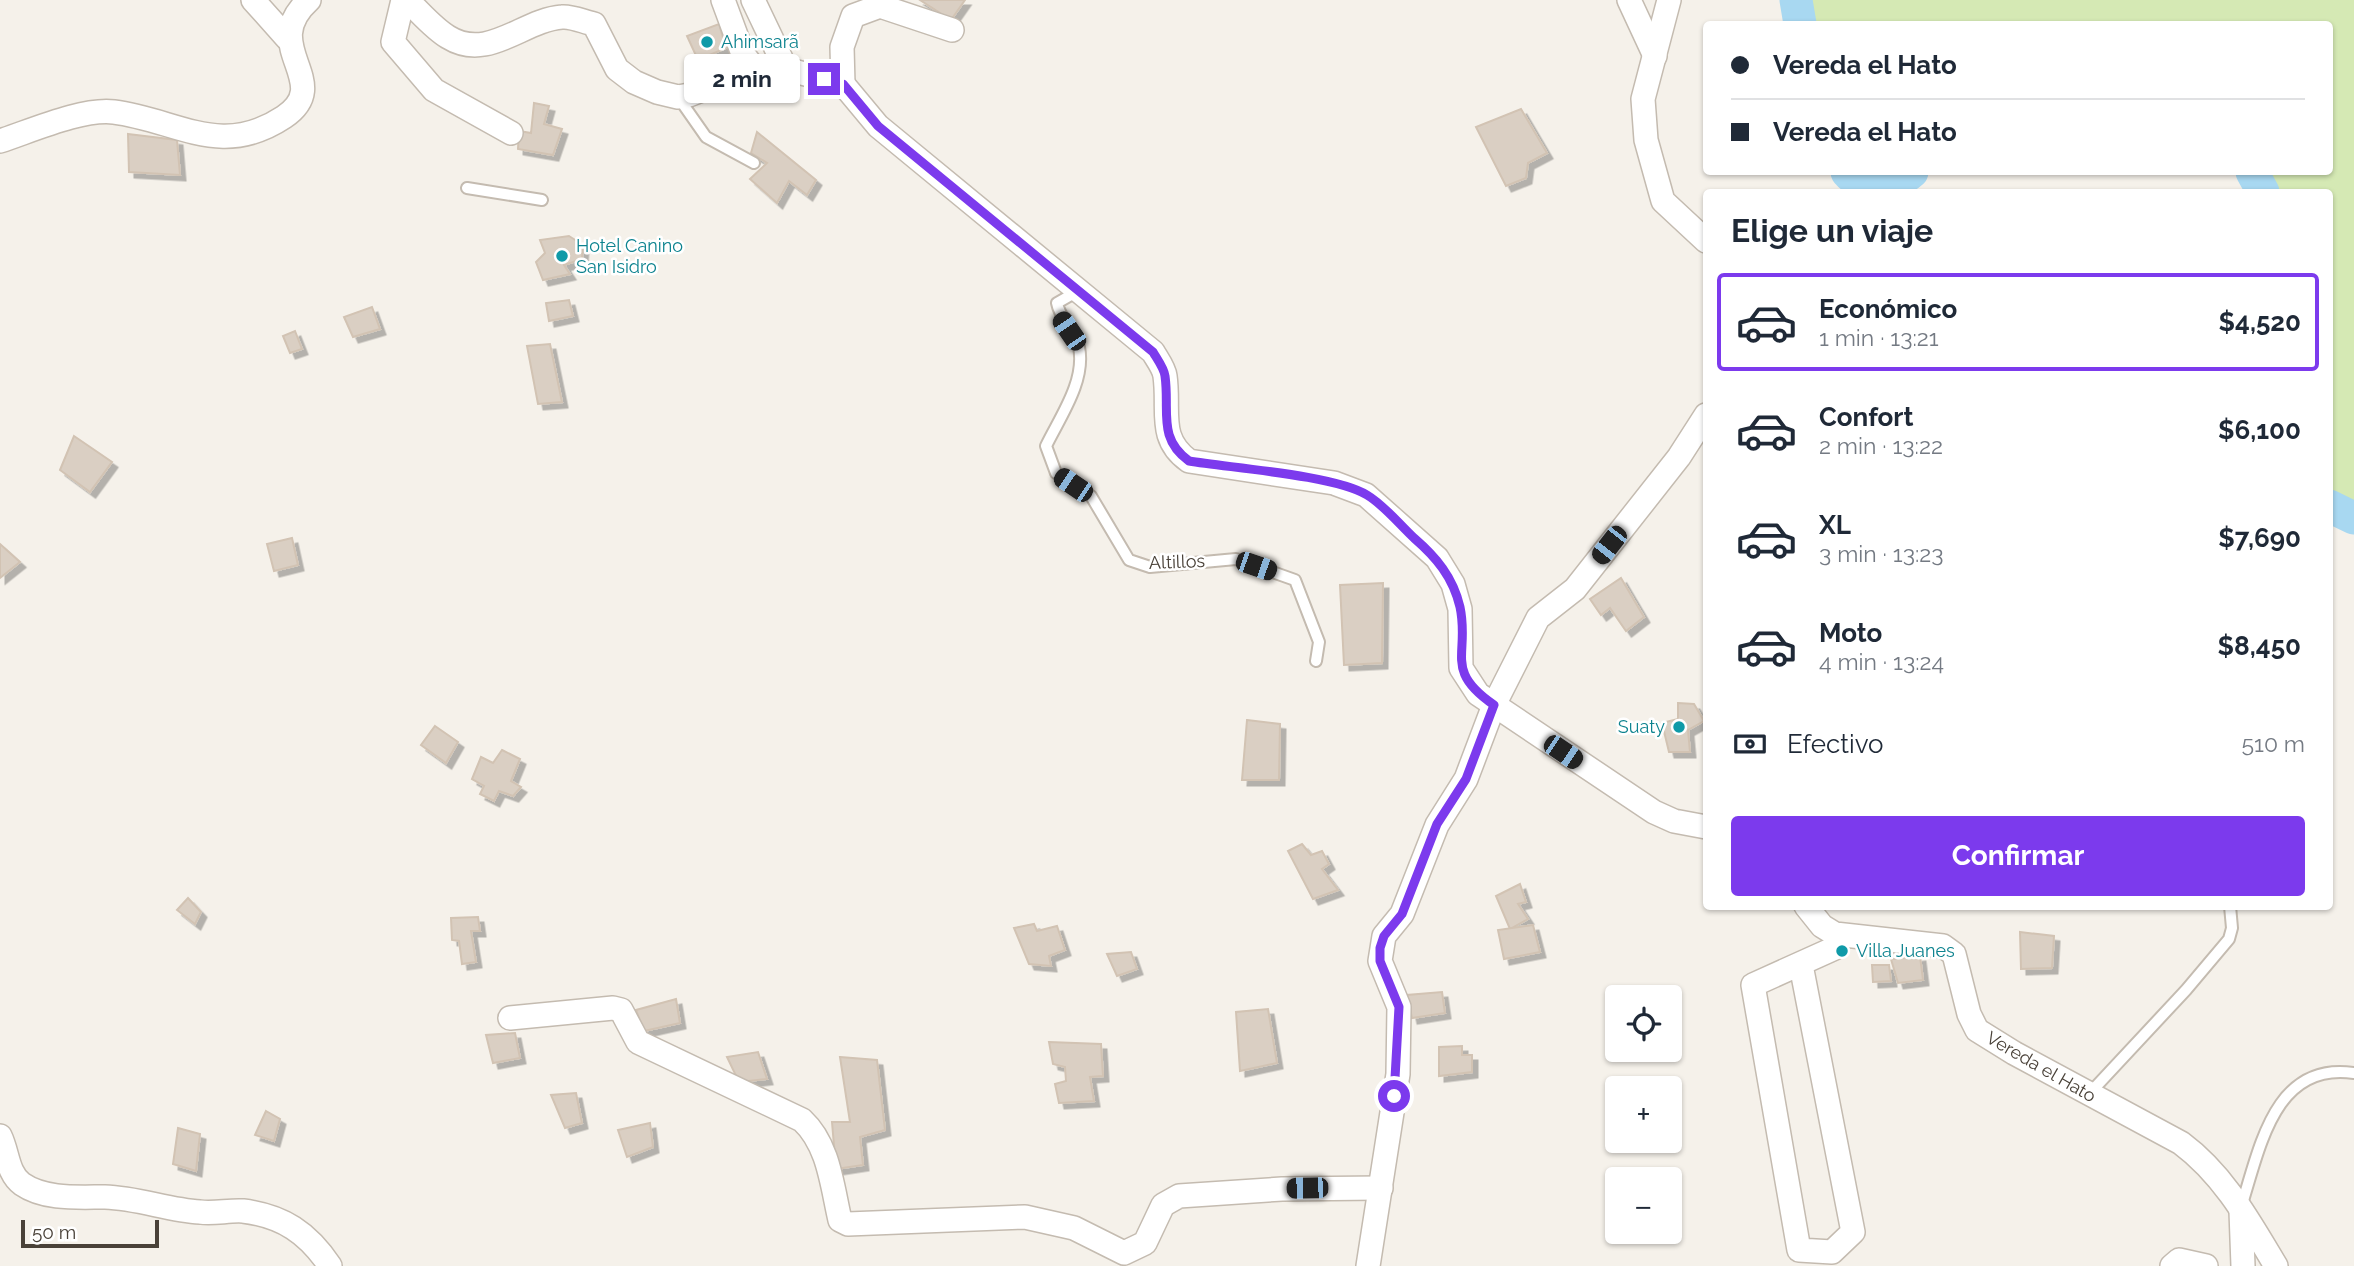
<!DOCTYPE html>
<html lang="es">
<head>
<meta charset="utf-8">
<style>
	:root { --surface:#fff; --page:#f2f2f3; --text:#1f2937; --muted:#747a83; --line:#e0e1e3; --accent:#7c3aed }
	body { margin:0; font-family:Raleway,sans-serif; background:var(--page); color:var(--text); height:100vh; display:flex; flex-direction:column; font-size:26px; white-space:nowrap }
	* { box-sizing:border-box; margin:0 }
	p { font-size:23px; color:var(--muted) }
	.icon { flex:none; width:38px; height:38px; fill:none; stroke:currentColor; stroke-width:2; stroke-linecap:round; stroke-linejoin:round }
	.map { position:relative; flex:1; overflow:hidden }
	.details { position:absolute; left:1703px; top:189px; width:630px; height:721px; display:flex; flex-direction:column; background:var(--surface); border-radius:7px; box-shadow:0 2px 5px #0004 }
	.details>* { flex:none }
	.guide { position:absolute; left:1703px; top:21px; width:630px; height:154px; border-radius:7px; box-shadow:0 2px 5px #0004; display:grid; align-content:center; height:154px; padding:0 28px; background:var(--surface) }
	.controls { position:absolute; left:1605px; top:985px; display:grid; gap:14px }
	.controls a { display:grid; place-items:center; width:77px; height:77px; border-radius:7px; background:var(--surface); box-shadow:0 2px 5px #0004; font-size:35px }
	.scale { position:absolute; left:21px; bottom:18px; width:138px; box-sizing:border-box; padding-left:7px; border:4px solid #494138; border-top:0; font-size:19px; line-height:24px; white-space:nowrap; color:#494138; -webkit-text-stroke:5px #fff; paint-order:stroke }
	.end { position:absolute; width:32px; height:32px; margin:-16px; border:9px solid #7c3aed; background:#fff; box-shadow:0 0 0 4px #fff }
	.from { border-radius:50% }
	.bubble { position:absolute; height:49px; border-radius:7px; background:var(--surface); box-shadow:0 2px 5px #0004; font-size:23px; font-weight:700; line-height:49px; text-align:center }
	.car { position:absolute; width:21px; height:42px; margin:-21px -10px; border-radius:9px; box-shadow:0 0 5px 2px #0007; background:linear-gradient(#222 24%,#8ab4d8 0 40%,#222 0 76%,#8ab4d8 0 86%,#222 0) }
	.guide b { display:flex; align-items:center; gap:24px; height:66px; font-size:26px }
	.guide b+b { border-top:2px solid var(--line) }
	.guide i { width:18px; height:18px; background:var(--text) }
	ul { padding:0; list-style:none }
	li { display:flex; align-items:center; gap:21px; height:98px; margin:0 14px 10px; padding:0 14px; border:4px solid transparent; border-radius:7px }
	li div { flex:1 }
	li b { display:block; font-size:26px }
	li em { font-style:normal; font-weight:700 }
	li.active { border-color:var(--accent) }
	li>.icon { width:63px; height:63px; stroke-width:1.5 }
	h2 { padding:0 28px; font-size:32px; line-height:84px }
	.pay { display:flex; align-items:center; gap:18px; height:77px; padding:0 28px; font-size:26px }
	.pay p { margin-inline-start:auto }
	.primary-button { display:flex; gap:14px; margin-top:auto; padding:14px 28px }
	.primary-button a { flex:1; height:80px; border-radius:7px; background:var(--accent); color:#fff; font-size:28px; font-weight:700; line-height:80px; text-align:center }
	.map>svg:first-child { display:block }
	.green { fill:#d5e9b4 }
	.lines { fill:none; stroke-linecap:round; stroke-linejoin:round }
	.river { stroke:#a8d8f1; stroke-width:33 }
	.building { fill:#dacfc3; stroke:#d2c3b3; stroke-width:2; filter:url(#shadow) }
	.lane-casing { stroke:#c4bbb0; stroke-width:14 }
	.street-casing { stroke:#c4bbb0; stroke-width:26 }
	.lane { stroke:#fff; stroke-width:10 }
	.street { stroke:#fff; stroke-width:23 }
	.route { stroke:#7c3aed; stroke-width:9 }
	.culture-dot { fill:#0f9aa8; stroke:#fff; stroke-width:2.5 }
	.labels { text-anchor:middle; stroke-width:5; stroke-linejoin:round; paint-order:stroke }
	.culture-label { font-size:18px; fill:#0d838f; stroke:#fff; text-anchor:start }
	.street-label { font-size:18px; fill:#494138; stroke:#fff }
</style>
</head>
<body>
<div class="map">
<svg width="2354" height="1266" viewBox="0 0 2354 1266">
	<defs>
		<filter id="shadow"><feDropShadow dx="5.5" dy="5.5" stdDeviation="0" flood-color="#0004"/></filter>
	</defs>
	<rect width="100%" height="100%" fill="#f5f1ea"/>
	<!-- green -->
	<g class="green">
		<polygon points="1794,0 2354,0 2354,520 2329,502 2329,192 2264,192 2250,172 2329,172 2329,24 1796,24"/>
		<path d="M1848 172H1907C1892 188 1885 193 1863 192Z"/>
	</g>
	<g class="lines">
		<!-- river -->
		<g class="river">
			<polyline points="1796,0 1800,24"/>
			<path d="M1847 172C1863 191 1895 187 1912 172"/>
			<polyline points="2252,172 2263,192"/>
			<polyline points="2329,506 2354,518"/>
		</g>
	</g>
	<!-- building -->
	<g class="building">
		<polygon points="920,0 965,0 951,20"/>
		<polygon points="719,24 726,48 698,60 687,36"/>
		<polygon points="534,103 549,106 544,124 562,129 553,155 518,149 519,131 531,133"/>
		<polygon points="1521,109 1547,153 1528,163 1526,178 1506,186 1476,127"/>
		<polygon points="757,132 816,180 807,195 789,181 777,203 750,179 767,163 751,153"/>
		<polygon points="128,134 177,140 180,175 129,172"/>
		<polygon points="569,236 583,245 582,259 564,265 570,274 543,280 536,262 545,253 540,240"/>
		<polygon points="569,300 573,316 549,321 546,303"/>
		<polygon points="372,307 380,329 353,337 344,317"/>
		<polygon points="295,331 302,349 290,353 283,336"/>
		<polygon points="550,344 562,402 538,404 527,346"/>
		<polygon points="74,436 112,462 90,492 60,470"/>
		<polygon points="292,538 298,565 274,571 267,544"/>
		<polygon points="0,544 20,562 0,578"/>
		<polygon points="1621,578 1644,617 1626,631 1610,608 1601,615 1590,599"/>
		<polygon points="1383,583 1382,663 1344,665 1340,585"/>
		<polygon points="1678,703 1694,704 1704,721 1688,730 1690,752 1669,752 1662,723 1678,719"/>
		<polygon points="1247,720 1280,724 1279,780 1242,780"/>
		<polygon points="435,726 458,742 446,763 421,745"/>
		<polygon points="502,750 520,759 511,781 521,787 513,796 499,791 494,801 480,794 484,786 472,779 481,757 493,763"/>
		<polygon points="1302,844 1311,855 1322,851 1329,864 1322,869 1338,890 1313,899 1288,851"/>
		<polygon points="1520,884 1526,902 1518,904 1528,919 1510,929 1496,896"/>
		<polygon points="188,898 201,912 195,924 177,910"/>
		<polygon points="478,917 480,931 471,931 476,962 462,964 459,941 452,940 451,918"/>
		<polygon points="1034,924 1037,931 1057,926 1065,950 1049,956 1051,966 1029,964 1014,928"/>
		<polygon points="1533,925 1540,952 1504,959 1498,930"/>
		<polygon points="2020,932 2054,936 2052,968 2021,969"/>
		<polygon points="1131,952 1137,969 1117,976 1107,954"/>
		<polygon points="1920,956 1923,980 1898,983 1891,959"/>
		<polygon points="1872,965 1889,965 1891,981 1873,982"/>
		<polygon points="1442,992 1445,1013 1412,1018 1407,995"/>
		<polygon points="676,999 680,1023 644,1031 636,1010"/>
		<polygon points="1268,1009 1277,1063 1240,1071 1236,1012"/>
		<polygon points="515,1033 520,1058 493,1063 486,1035"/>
		<polygon points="1049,1042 1101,1044 1103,1076 1090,1077 1094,1101 1059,1103 1055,1084 1066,1081 1065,1067 1053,1064"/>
		<polygon points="1462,1046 1462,1055 1472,1055 1472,1072 1439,1076 1439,1047"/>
		<polygon points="758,1052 767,1079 739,1082 727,1057"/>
		<polygon points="840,1057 877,1060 885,1130 860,1137 863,1165 836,1169 832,1122 850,1122"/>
		<polygon points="576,1093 582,1123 565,1128 551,1095"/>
		<polygon points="266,1111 280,1119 274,1141 255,1135"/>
		<polygon points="650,1123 653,1147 627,1157 618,1130"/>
		<polygon points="178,1128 200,1134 196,1171 173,1164"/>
	</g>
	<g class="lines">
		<defs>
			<g id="lane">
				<polyline points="678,97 706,137 754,163"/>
				<polyline points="467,188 542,200"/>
				<path d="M1078 291 1057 303C1060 320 1076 331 1079 347 1086 381 1060 417 1046 446L1056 473 1091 496 1129 560 1150 567 1236 559 1295 580 1319 642 1316 661"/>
				<polyline points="2089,1094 2186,990 2229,939 2232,928 2230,906"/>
				<path d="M2241 1207C2260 1148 2274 1061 2354 1073"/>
			</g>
			<g id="street">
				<polyline points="253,0 287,38"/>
				<polyline points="403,0 393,42 434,90 511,133"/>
				<path d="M407 0C420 12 433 28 448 37 488 62 523 20 562 17 572 16 584 22 594 24L617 69 634 82 657 92 678 97 689 95 725 81H764L786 69 843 84 878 126 1153 352C1157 359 1164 368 1165 376 1170 411 1157 438 1189 461L1334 483 1366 495 1437 558 1453 584 1460 609 1461 668 1478 694 1654 812 1674 821 1706 827"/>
				<polyline points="723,0 743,54 764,81"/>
				<polyline points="753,0 786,69"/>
				<polyline points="1629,0 1655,56"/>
				<polyline points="1669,0 1643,99 1646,140 1663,201 1706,241"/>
				<polyline points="843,84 842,47 853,16 880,6 952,30"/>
				<path d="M0 141C31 131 82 108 114 112 177 120 221 159 284 117 336 82 257 47 309 0"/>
				<path d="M1806 906 1822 926 1835 934 1943 946 1954 954 1969 1014 1977 1030 2014 1053 2181 1143C2224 1175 2249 1221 2276 1266"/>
				<polyline points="1801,965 1853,1232 1832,1252 1799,1250 1753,985 1835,948"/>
				<path d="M510 1018 613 1008 621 1010 638 1042 802 1120C829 1145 832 1186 840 1220L848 1224 1025 1217 1074 1228 1124 1253 1145 1243 1163 1205 1179 1196 1282 1189 1381 1188"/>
				<path d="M0 1136C8 1152 7 1173 22 1184 45 1200 79 1197 105 1197 138 1198 168 1210 200 1212 214 1214 229 1210 243 1211 283 1216 308 1233 330 1266"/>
				<polyline points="2241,1211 2243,1266"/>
				<polyline points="1368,1266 1398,1074 1399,1007 1380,961 1384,936 1402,914 1437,825 1466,779 1494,705 1538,618 1575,589 1679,457 1706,415"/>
				<polyline points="2172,1266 2179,1260 2206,1266"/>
			</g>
		</defs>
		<!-- lane casing -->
		<use href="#lane" class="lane-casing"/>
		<!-- street casing -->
		<use href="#street" class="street-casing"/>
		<!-- lane -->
		<use href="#lane" class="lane"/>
		<!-- street -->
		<use href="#street" class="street"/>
	</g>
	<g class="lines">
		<!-- route -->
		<path class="route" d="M824 79 843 84 878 126 1153 352C1157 359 1164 368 1165 376 1170 411 1157 438 1189 461 1231 468 1334 475 1367 495 1384 505 1399 524 1414 538 1436 557 1453 577 1460 607 1470 654 1443 670 1494 705L1466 779 1437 824 1402 914 1384 936 1380 948V961L1399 1007 1394 1096"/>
	</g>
	<!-- markers -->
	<g class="culture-dot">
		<circle cx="707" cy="42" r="7"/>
		<circle cx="562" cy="256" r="7"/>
		<circle cx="1679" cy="727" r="7"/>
		<circle cx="1842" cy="951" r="7"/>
	</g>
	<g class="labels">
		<!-- culture labels -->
		<g class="culture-label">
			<text x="721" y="48">Ahimsarã</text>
			<text x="576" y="252">Hotel Canino<tspan x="576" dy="21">San Isidro</tspan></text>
			<text x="1665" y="733" text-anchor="end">Suaty</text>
			<text x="1856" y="957">Villa Juanes</text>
		</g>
		<!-- street labels -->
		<g class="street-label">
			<text transform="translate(1177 562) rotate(-2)" y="6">Altillos</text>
			<text transform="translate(2041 1067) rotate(30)" y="6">Vereda el Hato</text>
		</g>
	</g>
</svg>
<div class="controls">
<a><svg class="icon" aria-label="locate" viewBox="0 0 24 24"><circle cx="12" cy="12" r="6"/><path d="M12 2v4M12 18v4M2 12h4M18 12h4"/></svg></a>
<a>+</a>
<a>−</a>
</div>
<div class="scale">50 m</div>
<i class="end from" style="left:1394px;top:1096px"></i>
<i class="end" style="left:824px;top:79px"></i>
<div class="bubble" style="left:684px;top:54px;width:116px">2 min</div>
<i class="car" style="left:1069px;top:331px;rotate:326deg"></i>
<i class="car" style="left:1073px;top:485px;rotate:304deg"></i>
<i class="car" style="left:1609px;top:545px;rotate:218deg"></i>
<i class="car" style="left:1256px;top:566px;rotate:109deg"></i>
<i class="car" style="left:1563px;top:752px;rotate:124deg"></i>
<i class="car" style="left:1307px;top:1188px;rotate:269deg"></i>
<div class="guide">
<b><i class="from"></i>Vereda el Hato</b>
<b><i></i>Vereda el Hato</b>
</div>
<section class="details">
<h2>Elige un viaje</h2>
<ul>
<li class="active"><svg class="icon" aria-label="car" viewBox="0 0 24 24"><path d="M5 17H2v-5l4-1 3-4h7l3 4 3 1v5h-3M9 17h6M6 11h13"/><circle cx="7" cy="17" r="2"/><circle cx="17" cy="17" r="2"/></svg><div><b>Económico</b><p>1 min · 13:21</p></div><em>$4,520</em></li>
<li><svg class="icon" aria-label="car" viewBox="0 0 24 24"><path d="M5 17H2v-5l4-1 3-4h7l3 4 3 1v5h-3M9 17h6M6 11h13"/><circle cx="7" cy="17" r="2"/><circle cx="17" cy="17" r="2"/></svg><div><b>Confort</b><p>2 min · 13:22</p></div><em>$6,100</em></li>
<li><svg class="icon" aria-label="car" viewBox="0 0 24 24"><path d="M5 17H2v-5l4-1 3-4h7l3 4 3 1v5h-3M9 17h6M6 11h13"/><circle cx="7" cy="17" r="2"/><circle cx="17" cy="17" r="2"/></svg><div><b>XL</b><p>3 min · 13:23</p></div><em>$7,690</em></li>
<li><svg class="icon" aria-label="car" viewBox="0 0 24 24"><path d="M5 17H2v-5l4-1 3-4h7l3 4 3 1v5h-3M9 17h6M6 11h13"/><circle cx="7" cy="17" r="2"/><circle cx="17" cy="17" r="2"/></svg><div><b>Moto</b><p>4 min · 13:24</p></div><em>$8,450</em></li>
</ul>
<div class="pay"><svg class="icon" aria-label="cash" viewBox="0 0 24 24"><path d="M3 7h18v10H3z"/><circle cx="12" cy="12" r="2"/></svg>Efectivo<p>510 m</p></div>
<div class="primary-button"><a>Confirmar</a></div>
</section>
</div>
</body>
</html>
